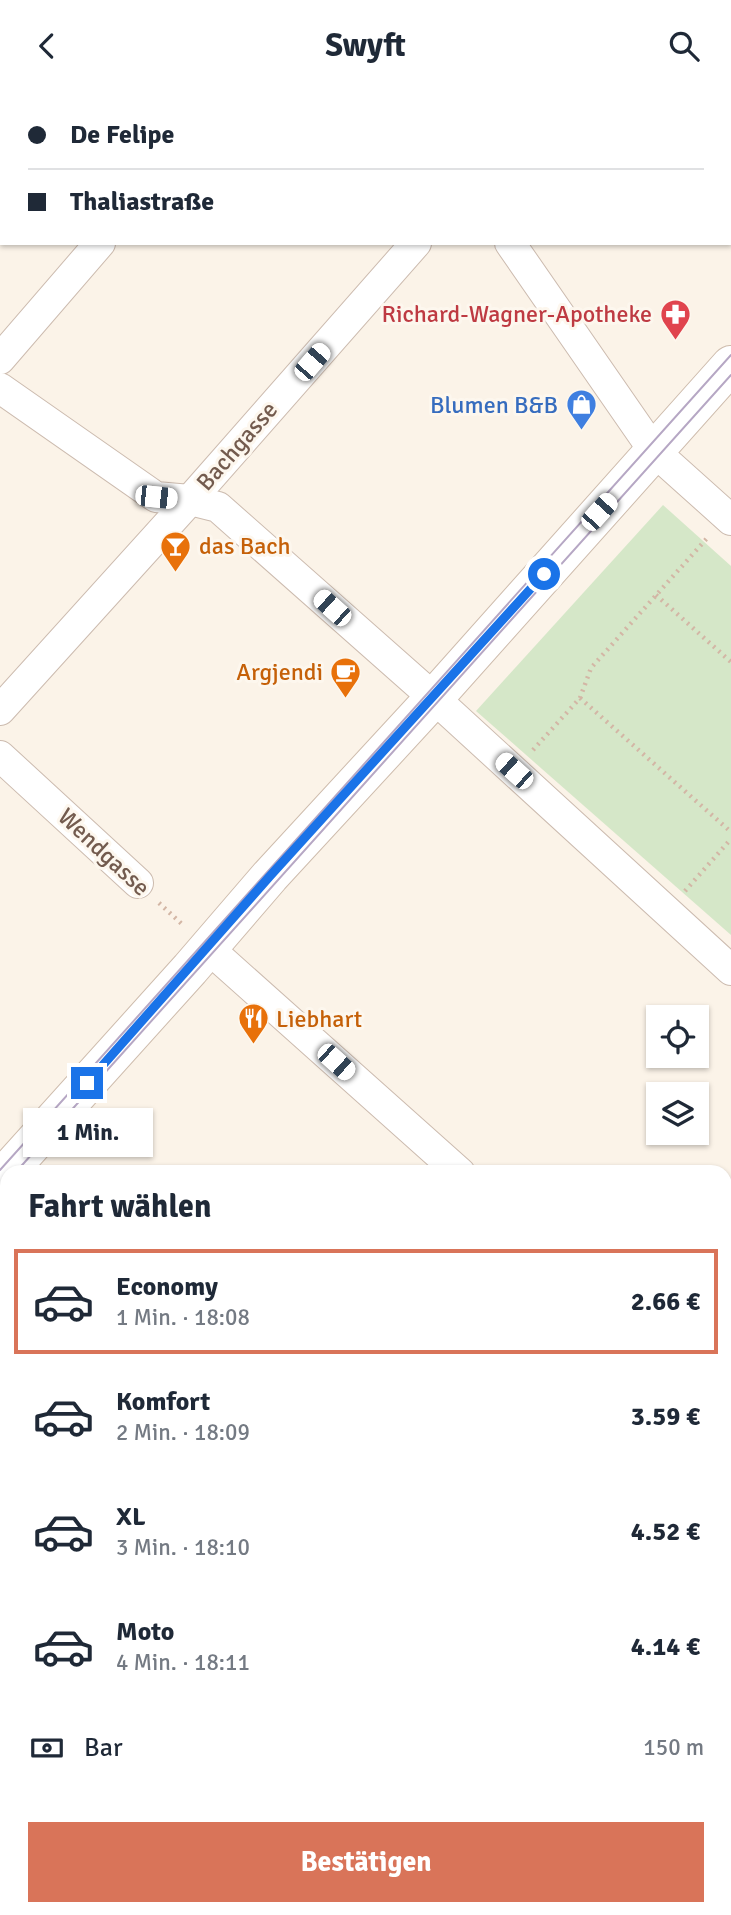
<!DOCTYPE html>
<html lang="de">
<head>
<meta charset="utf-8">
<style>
	:root { --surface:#fff; --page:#f2f2f3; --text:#1f2937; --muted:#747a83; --line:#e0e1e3; --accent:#d97459 }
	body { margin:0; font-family:Signika,sans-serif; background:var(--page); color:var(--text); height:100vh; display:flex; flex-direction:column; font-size:26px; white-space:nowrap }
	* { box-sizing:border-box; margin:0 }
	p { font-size:23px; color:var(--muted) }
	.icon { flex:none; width:38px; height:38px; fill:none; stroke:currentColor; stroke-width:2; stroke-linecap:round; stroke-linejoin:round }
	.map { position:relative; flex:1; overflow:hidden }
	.sheet { position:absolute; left:0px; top:1074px; width:732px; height:751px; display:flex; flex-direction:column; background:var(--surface); border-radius:21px 21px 0 0; box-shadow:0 2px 5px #0004 }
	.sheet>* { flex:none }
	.banner { position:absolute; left:0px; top:0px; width:732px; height:154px; box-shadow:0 2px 5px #0004; display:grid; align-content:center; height:154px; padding:0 28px; background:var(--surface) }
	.tools { position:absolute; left:646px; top:914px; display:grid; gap:14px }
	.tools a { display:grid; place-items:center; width:63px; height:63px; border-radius:0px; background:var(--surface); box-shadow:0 2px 5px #0004; font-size:35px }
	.end { position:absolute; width:32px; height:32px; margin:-16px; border:9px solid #1a73e8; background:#fff; box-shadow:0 0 0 4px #fff }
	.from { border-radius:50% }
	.bubble { position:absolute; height:49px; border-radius:0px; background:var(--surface); box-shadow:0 2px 5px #0004; font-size:23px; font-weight:700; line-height:49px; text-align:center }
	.car { position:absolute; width:21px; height:42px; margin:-21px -10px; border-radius:9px; box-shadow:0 0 5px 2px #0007; background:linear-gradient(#fff 24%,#345 0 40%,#fff 0 76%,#345 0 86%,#fff 0) }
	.banner b { display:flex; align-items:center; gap:24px; height:66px; font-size:26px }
	.banner b+b { border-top:2px solid var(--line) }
	.banner i { width:18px; height:18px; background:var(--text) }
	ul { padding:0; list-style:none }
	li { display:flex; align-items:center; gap:21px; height:105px; margin:0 14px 10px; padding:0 14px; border:4px solid transparent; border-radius:0px }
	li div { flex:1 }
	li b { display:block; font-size:26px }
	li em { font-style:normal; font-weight:700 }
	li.active { border-color:var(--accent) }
	li>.icon { width:63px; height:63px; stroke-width:1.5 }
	h2 { padding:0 28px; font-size:32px; line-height:84px }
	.pay { display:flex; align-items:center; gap:18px; height:77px; padding:0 28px; font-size:26px }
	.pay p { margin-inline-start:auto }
	.button { display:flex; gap:14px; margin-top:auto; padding:14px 28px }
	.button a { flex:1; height:80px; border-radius:0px; background:var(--accent); color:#fff; font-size:28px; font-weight:700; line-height:80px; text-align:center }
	header { display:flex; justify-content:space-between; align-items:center; height:91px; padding:0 28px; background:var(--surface); font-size:32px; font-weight:700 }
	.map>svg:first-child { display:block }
	.green { fill:#d5e7c8 }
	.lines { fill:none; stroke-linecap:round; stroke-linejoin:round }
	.minor-casing { stroke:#ccbbaf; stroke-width:32 }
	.secondary-casing { stroke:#cebcad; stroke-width:40 }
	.path { stroke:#d3b6a5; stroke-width:4.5; stroke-dasharray:2 5; stroke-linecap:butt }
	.minor { stroke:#fff; stroke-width:30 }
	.secondary { stroke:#fff; stroke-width:38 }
	.tram { stroke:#b6a7c4; stroke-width:2 }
	.route { stroke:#1a73e8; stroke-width:9 }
	.labels { text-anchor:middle; stroke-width:6; stroke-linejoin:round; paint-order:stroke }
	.health-label { font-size:24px; fill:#be3a42; stroke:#fdf7ee; text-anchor:end }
	.shop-label { font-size:24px; fill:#366cbe; stroke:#fdf7ee; text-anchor:end }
	.street-label { font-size:24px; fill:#735b4e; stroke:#fdf7ee }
	.food-label { font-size:24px; fill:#c56008; stroke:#fdf7ee; text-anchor:start }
</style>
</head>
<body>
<header><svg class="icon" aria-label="back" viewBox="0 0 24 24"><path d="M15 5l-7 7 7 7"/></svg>Swyft<svg class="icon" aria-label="search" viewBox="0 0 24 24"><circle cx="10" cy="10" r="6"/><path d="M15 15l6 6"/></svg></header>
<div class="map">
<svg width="731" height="1824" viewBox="0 0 731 1824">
	<rect width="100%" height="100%" fill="#fbf3e8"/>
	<!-- green -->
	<polygon class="green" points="663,414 731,475 731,844 476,620"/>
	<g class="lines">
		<defs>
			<g id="minor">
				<polyline points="406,0 408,2"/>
				<polyline points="234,2 236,0"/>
				<polyline points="549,2 551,0"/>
				<polyline points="510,152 654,360 731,429"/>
				<polyline points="0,268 100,152"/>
				<polyline points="0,297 156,406 190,409 218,416 434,607 731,879"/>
				<polyline points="0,619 190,409 416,152"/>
				<polyline points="0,665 138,792"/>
				<polyline points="208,857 460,1082"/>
				<polyline points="0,1107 7,1113"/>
				<polyline points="724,1266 731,1258"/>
				<polyline points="724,1318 731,1323"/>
				<polyline points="0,1587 7,1594"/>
				<polyline points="724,1756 731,1762"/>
				<polyline points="259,1818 265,1824"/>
				<polyline points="224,1824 229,1818"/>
			</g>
			<polyline id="secondary" points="0,1089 190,878 270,785 434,607 731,274"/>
		</defs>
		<!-- minor casing -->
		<use href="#minor" class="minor-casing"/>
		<!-- secondary casing -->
		<use href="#secondary" class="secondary-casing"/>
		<!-- path -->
		<g class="path">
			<polyline points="0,124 2,122"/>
			<polyline points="656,504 731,571"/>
			<polyline points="580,607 731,741"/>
			<polyline points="533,659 580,607 591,577 709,445"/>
			<polyline points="685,800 731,748"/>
			<polyline points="159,812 184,835"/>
		</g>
		<!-- minor -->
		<use href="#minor" class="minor"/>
		<!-- secondary -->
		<use href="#secondary" class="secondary"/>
		<!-- tram -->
		<g class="tram">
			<polyline points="0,1079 731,264"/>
			<polyline points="15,1082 731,284"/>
			<polyline points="7,1091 0,1099 7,1105"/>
			<polyline points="0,1115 7,1122"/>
			<polyline points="724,1746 731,1752"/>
			<polyline points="724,1769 731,1775"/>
		</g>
	</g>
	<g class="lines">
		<!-- route -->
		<polyline class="route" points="87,992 270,785 544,483"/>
	</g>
	<!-- icons -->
	<defs>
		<symbol id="pharmacy-pin" viewBox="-11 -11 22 30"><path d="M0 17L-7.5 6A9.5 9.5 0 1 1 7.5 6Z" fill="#e0444e" stroke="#fdf7ee"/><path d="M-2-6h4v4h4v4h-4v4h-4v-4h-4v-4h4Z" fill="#fff"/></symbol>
		<symbol id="shop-pin" viewBox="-11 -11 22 30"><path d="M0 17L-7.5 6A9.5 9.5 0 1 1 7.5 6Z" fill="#3f7fe0" stroke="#fdf7ee"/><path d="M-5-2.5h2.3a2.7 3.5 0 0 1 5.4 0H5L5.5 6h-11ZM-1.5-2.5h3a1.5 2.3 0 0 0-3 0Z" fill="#fff"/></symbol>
		<symbol id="bar-pin" viewBox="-11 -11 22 30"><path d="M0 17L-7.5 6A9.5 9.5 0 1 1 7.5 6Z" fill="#e8710a" stroke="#fdf7ee"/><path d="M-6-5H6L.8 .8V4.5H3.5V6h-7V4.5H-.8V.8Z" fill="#fff"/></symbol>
		<symbol id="cafe-pin" viewBox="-11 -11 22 30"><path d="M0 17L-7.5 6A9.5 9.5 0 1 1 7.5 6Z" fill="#e8710a" stroke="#fdf7ee"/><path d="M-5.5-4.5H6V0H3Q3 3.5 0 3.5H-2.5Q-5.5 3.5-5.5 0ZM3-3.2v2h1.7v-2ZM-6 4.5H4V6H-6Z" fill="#fff"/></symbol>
		<symbol id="restaurant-pin" viewBox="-11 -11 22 30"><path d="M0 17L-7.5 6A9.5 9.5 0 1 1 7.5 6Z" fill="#e8710a" stroke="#fdf7ee"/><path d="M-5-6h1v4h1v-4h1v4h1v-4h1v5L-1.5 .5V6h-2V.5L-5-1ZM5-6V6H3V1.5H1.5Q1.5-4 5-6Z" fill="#fff"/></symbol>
	</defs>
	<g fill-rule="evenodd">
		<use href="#pharmacy-pin" x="658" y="206" width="35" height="47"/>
		<use href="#shop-pin" x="564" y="296" width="35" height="47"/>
		<use href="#bar-pin" x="158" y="438" width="35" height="47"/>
		<use href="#cafe-pin" x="328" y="564" width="35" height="47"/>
		<use href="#restaurant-pin" x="236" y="910" width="35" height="47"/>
	</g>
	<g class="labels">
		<!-- health labels -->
		<g class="health-label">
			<text x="652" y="231">Richard-Wagner-Apotheke</text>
		</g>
		<!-- shop labels -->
		<g class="shop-label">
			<text x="558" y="322">Blumen B&amp;B</text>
		</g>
		<!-- street labels -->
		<g class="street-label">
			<text transform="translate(237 355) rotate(-49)" y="8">Bachgasse</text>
			<text transform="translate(104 761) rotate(43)" y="8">Wendgasse</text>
		</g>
		<!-- food labels -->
		<g class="food-label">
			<text x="199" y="463">das Bach</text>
			<text x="323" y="589" text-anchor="end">Argjendi</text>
			<text x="276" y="936">Liebhart</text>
		</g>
	</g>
</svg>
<div class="tools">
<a><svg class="icon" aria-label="locate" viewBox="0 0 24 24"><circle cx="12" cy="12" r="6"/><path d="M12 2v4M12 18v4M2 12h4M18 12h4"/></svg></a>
<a><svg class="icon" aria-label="layers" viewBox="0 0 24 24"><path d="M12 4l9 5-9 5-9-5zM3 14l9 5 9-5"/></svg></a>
</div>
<i class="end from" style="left:544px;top:483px"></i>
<i class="end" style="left:87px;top:992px"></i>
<div class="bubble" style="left:23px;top:1017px;width:130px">1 Min.</div>
<i class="car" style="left:312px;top:271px;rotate:41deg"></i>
<i class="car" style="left:156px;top:406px;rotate:96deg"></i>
<i class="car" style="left:599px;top:421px;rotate:42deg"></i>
<i class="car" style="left:332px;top:517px;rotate:312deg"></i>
<i class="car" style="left:514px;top:680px;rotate:312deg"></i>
<i class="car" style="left:336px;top:971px;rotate:132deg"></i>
<div class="banner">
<b><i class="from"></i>De Felipe</b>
<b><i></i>Thaliastraße</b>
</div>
<section class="sheet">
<h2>Fahrt wählen</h2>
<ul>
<li class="active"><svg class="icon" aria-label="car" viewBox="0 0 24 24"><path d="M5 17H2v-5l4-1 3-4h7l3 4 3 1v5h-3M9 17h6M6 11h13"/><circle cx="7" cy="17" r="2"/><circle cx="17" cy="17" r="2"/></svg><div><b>Economy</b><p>1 Min. · 18:08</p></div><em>2.66 €</em></li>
<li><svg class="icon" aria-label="car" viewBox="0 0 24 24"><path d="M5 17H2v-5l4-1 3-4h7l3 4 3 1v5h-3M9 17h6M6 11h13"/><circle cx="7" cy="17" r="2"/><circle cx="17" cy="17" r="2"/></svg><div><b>Komfort</b><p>2 Min. · 18:09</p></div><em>3.59 €</em></li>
<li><svg class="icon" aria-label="car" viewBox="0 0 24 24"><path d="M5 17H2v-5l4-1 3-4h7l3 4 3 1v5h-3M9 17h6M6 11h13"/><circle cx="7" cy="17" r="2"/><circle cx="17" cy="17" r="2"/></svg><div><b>XL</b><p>3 Min. · 18:10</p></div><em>4.52 €</em></li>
<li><svg class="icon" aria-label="car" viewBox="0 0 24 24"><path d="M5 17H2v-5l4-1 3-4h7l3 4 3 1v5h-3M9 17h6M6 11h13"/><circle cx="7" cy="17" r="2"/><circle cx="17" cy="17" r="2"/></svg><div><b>Moto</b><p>4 Min. · 18:11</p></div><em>4.14 €</em></li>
</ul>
<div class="pay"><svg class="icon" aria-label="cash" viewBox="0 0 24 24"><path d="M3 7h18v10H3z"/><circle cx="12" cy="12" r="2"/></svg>Bar<p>150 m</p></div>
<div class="button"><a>Bestätigen</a></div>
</section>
</div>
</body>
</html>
